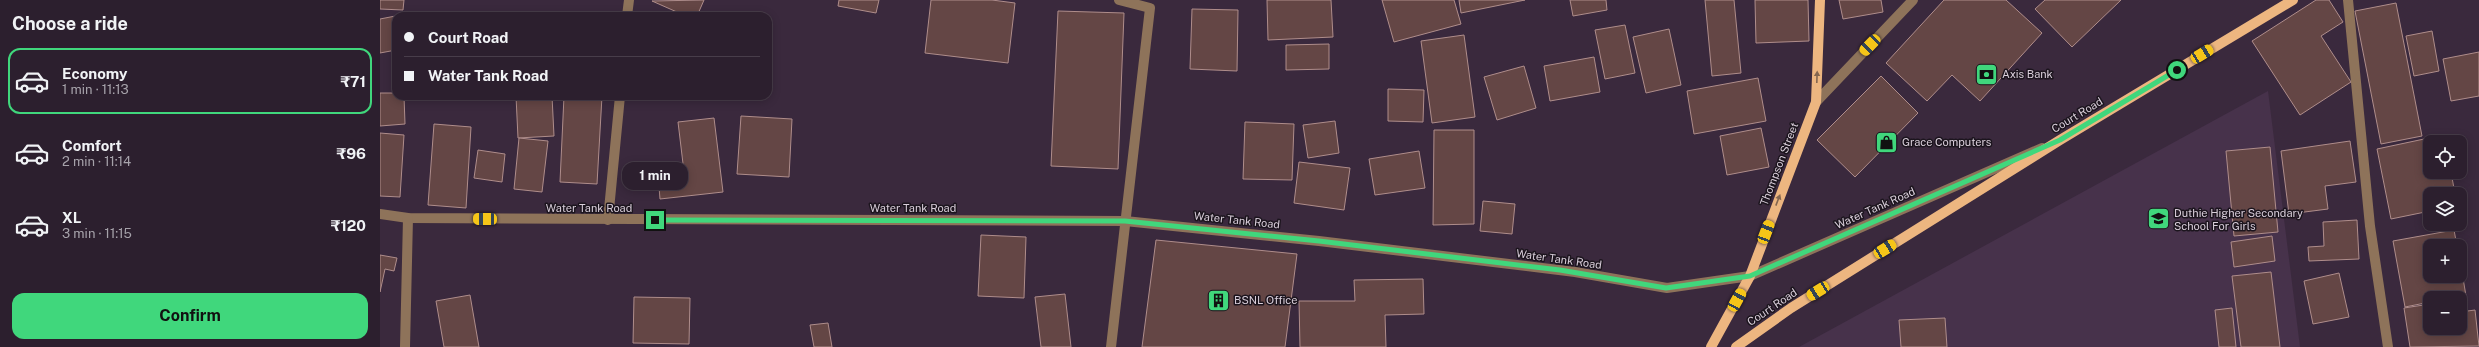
<!DOCTYPE html>
<html lang="en">
<head>
<meta charset="utf-8">
<style>
	:root { --surface:#2c1f2e; --page:#382c3a; --text:#f1f3f6; --muted:#a6a2aa; --line:#483d4a; --accent:#40d77c }
	body { margin:0; font-family:"Public Sans",sans-serif; background:var(--page); color:var(--text); height:100vh; display:flex; flex-direction:column; font-size:15px; white-space:nowrap }
	* { box-sizing:border-box; margin:0 }
	p { font-size:13px; color:var(--muted) }
	.icon { flex:none; width:22px; height:22px; fill:none; stroke:currentColor; stroke-width:2; stroke-linecap:round; stroke-linejoin:round }
	.map { position:relative; flex:1; overflow:hidden }
	.sheet { display:flex; flex-direction:column; background:var(--surface); width:380px }
	.sheet>* { flex:none }
	.guide { position:absolute; left:12px; top:12px; width:380px; height:88px; border-radius:12px; box-shadow:0 2px 10px #0003,0 0 0 1px var(--line); display:grid; align-content:center; height:88px; padding:0 12px; background:var(--surface) }
	.controls { position:absolute; left:2043px; top:135px; display:grid; gap:8px }
	.controls a { display:grid; place-items:center; width:44px; height:44px; border-radius:8px; background:var(--surface); box-shadow:0 2px 10px #0003,0 0 0 1px var(--line); font-size:20px }
	.end { position:absolute; width:18px; height:18px; margin:-9px; border:5px solid #40d77c; background:#111; box-shadow:0 0 0 2px #111 }
	.from { border-radius:50% }
	.bubble { position:absolute; height:28px; border-radius:12px; background:var(--surface); box-shadow:0 2px 10px #0003,0 0 0 1px var(--line); font-size:13px; font-weight:700; line-height:28px; text-align:center }
	.car { position:absolute; width:12px; height:24px; margin:-12px -6px; border-radius:5px; box-shadow:0 0 3px 1px #0007; background:linear-gradient(#f5c518 24%,#345 0 40%,#f5c518 0 76%,#345 0 86%,#f5c518 0) }
	.guide b { display:flex; align-items:center; gap:14px; height:38px; font-size:15px }
	.guide b+b { border-top:1px solid var(--line) }
	.guide i { width:10px; height:10px; background:var(--text) }
	ul { padding:0; list-style:none }
	li { display:flex; align-items:center; gap:12px; height:66px; margin:0 8px 6px; padding:0 4px; border:2px solid transparent; border-radius:12px }
	li div { flex:1 }
	li b { display:block; font-size:15px }
	li em { font-style:normal; font-weight:700 }
	li.current { border-color:var(--accent) }
	li>.icon { width:36px; height:36px; stroke-width:1.5 }
	h2 { padding:0 12px; font-size:18px; line-height:48px }
	.action { display:flex; gap:8px; margin-top:auto; padding:8px 12px }
	.action a { flex:1; height:46px; border-radius:12px; background:var(--accent); color:#111; font-size:16px; font-weight:700; line-height:46px; text-align:center }
	main { display:flex; flex:1; min-height:0 }
	.map>svg:first-child { display:block }
	.built { fill:#47324b }
	.building { fill:#644645; stroke:#af8d8b }
	.lines { fill:none; stroke-linecap:round; stroke-linejoin:round }
	.minor { stroke:#8e735a; stroke-width:10 }
	.major { stroke:#edb680; stroke-width:10 }
	.oneway { fill:#84664f }
	.route { stroke:#40d77c; stroke-width:5 }
	.labels { text-anchor:middle; stroke-width:3; stroke-linejoin:round; paint-order:stroke }
	.poi-label { font-size:11px; fill:#dacfdb; stroke:#1c151e; text-anchor:start }
	.street-label { font-size:11px; fill:#dacfdb; stroke:#1c151e }
</style>
</head>
<body>
<main>
<section class="sheet">
<h2>Choose a ride</h2>
<ul>
<li class="current"><svg class="icon" aria-label="car" viewBox="0 0 24 24"><path d="M5 17H2v-5l4-1 3-4h7l3 4 3 1v5h-3M9 17h6M6 11h13"/><circle cx="7" cy="17" r="2"/><circle cx="17" cy="17" r="2"/></svg><div><b>Economy</b><p>1 min · 11:13</p></div><em>₹71</em></li>
<li><svg class="icon" aria-label="car" viewBox="0 0 24 24"><path d="M5 17H2v-5l4-1 3-4h7l3 4 3 1v5h-3M9 17h6M6 11h13"/><circle cx="7" cy="17" r="2"/><circle cx="17" cy="17" r="2"/></svg><div><b>Comfort</b><p>2 min · 11:14</p></div><em>₹96</em></li>
<li><svg class="icon" aria-label="car" viewBox="0 0 24 24"><path d="M5 17H2v-5l4-1 3-4h7l3 4 3 1v5h-3M9 17h6M6 11h13"/><circle cx="7" cy="17" r="2"/><circle cx="17" cy="17" r="2"/></svg><div><b>XL</b><p>3 min · 11:15</p></div><em>₹120</em></li>
</ul>
<div class="action"><a>Confirm</a></div>
</section>
<div class="map">
<svg width="2099" height="347" viewBox="0 0 2099 347">
	<rect width="100%" height="100%" fill="#3a293d"/>
	<!-- built -->
	<polygon class="built" points="1888,91 1920,347 1419,347"/>
	<!-- building -->
	<g class="building">
		<polygon points="0,0 24,0 23,10 0,9"/>
		<polygon points="324,0 317,16 306,16 272,1"/>
		<polygon points="459,0 499,0 496,13 458,6"/>
		<polygon points="551,0 612,0 635,3 628,63 545,53"/>
		<polygon points="887,0 951,0 953,37 888,40"/>
		<polygon points="1002,0 1074,0 1081,24 1014,42"/>
		<polygon points="1079,0 1145,0 1081,13"/>
		<polygon points="1190,0 1226,0 1227,10 1193,16"/>
		<polygon points="1325,0 1354,0 1361,73 1332,76"/>
		<polygon points="1375,0 1428,0 1429,41 1376,43"/>
		<polygon points="1459,0 1501,0 1503,12 1463,19"/>
		<polygon points="1564,0 1626,0 1662,33 1600,101 1572,75 1547,101 1506,63"/>
		<polygon points="1665,0 1741,0 1692,47 1655,9"/>
		<polygon points="1936,0 1949,0 1963,22 1941,36 1971,82 1920,115 1872,41"/>
		<polygon points="2016,3 2042,136 2001,144 1975,11"/>
		<polygon points="812,9 858,10 857,71 810,69"/>
		<polygon points="678,11 744,13 738,169 671,166"/>
		<polygon points="31,13 32,16 16,16 16,50 0,53 0,19"/>
		<polygon points="1245,25 1255,73 1225,79 1215,30"/>
		<polygon points="1289,29 1301,85 1266,93 1253,37"/>
		<polygon points="2052,31 2059,71 2034,76 2026,36"/>
		<polygon points="1084,35 1095,117 1052,123 1041,41"/>
		<polygon points="949,44 949,69 906,70 906,45"/>
		<polygon points="2099,52 2099,96 2071,101 2063,59"/>
		<polygon points="1214,57 1220,92 1170,101 1164,66"/>
		<polygon points="1144,66 1156,108 1117,120 1104,77"/>
		<polygon points="1501,76 1538,113 1475,177 1437,140"/>
		<polygon points="1378,78 1386,121 1314,134 1307,91"/>
		<polygon points="1008,89 1044,90 1043,122 1008,121"/>
		<polygon points="0,93 16,93 16,96 24,96 25,124 0,126"/>
		<polygon points="136,96 172,96 174,136 138,138"/>
		<polygon points="184,96 222,96 217,184 180,182"/>
		<polygon points="361,116 412,119 409,177 357,174"/>
		<polygon points="334,118 343,192 280,199 278,175 304,172 298,122"/>
		<polygon points="955,121 959,153 928,158 923,125"/>
		<polygon points="865,122 914,124 912,180 863,179"/>
		<polygon points="54,124 91,127 86,208 48,205"/>
		<polygon points="1381,128 1389,167 1347,175 1340,136"/>
		<polygon points="1054,130 1094,130 1094,224 1053,225"/>
		<polygon points="0,133 24,135 20,197 0,196"/>
		<polygon points="2063,135 2064,142 2050,142 2050,172 2071,172 2075,194 2050,194 2050,211 2011,219 1997,149"/>
		<polygon points="139,138 168,141 162,192 134,189"/>
		<polygon points="1970,141 1976,182 1945,186 1948,209 1909,214 1901,151"/>
		<polygon points="1890,147 1898,232 1854,236 1846,151"/>
		<polygon points="98,150 125,154 122,182 94,178"/>
		<polygon points="1039,151 1045,188 995,195 989,159"/>
		<polygon points="919,162 970,168 964,210 914,203"/>
		<polygon points="1103,201 1135,204 1132,234 1100,231"/>
		<polygon points="1977,220 1979,259 1929,261 1928,247 1944,246 1943,222"/>
		<polygon points="2074,230 2077,246 2050,246 2050,276 2080,276 2080,260 2086,296 2050,298 2050,302 2025,307 2013,241"/>
		<polygon points="601,235 646,237 644,298 598,296"/>
		<polygon points="1892,236 1895,261 1854,267 1851,242"/>
		<polygon points="776,240 917,254 905,347 762,347"/>
		<polygon points="0,255 17,258 14,271 5,269 0,292"/>
		<polygon points="1891,272 1900,347 1861,347 1852,276"/>
		<polygon points="1959,273 1969,317 1933,324 1924,281"/>
		<polygon points="1043,279 1044,314 1005,315 1006,347 920,347 919,301 975,301 974,280"/>
		<polygon points="685,294 691,347 661,347 655,297"/>
		<polygon points="90,295 99,347 64,347 56,301"/>
		<polygon points="254,297 310,298 309,344 253,343"/>
		<polygon points="2050,304 2050,328 2080,328 2080,312 2095,310 2099,346 2030,347 2024,308"/>
		<polygon points="1852,308 1856,347 1839,347 1835,310"/>
		<polygon points="1565,318 1567,347 1521,347 1519,320"/>
		<polygon points="448,323 452,347 434,347 430,325"/>
	</g>
	<g class="lines">
		<!-- minor -->
		<g class="minor">
			<polyline points="1968,0 1990,226 2008,347"/>
			<polyline points="247,16 249,0"/>
			<polyline points="1436,102 1533,0"/>
			<polyline points="0,214 28,218 745,221 939,241 1195,272 1287,288 1370,276 1662,148"/>
			<polyline points="228,220 240,96"/>
			<polyline points="25,347 28,218"/>
			<polyline points="731,347 770,8 739,0"/>
		</g>
		<!-- major -->
		<g class="major">
			<polyline points="1331,347 1370,276 1436,102 1440,0"/>
			<polyline points="1356,347 1411,308 1680,140 1913,0"/>
		</g>
	</g>
	<!-- one-way arrows -->
	<defs><path id="oneway-solid" d="M-6-.8H1V-3.2L6.5 0L1 3.2V.8H-6Z"/></defs>
	<g class="oneway">
		<use href="#oneway-solid" transform="translate(1437 77) rotate(-88)"/>
		<use href="#oneway-solid" transform="translate(1398 200) rotate(-69)"/>
	</g>
	<g class="lines">
		<!-- route -->
		<polyline class="route" points="275,220 745,221 939,241 1180,270 1286,288 1370,276 1680,140 1797,70"/>
	</g>
	<!-- icons -->
	<defs>
		<symbol id="bank-square" viewBox="-11 -11 22 22"><rect x="-9" y="-9" width="18" height="18" rx="4" fill="#40d77c" stroke="#1c151e"/><path d="M-6-4H6V4H-6ZM0-2.3a2.3 2.3 0 1 0 0 4.6a2.3 2.3 0 1 0 0-4.6Z" fill="#111"/></symbol>
		<symbol id="shop-square" viewBox="-11 -11 22 22"><rect x="-9" y="-9" width="18" height="18" rx="4" fill="#40d77c" stroke="#1c151e"/><path d="M-5-2.5h2.3a2.7 3.5 0 0 1 5.4 0H5L5.5 6h-11ZM-1.5-2.5h3a1.5 2.3 0 0 0-3 0Z" fill="#111"/></symbol>
		<symbol id="school-square" viewBox="-11 -11 22 22"><rect x="-9" y="-9" width="18" height="18" rx="4" fill="#40d77c" stroke="#1c151e"/><path d="M0-5L7-2L0 1L-7-2ZM-4 1L0 2.5L4 1V4Q0 6-4 4Z" fill="#111"/></symbol>
		<symbol id="building-square" viewBox="-11 -11 22 22"><rect x="-9" y="-9" width="18" height="18" rx="4" fill="#40d77c" stroke="#1c151e"/><path d="M-4-6H4V6H1V3H-1V6H-4ZM-2.5-4.3h1.7v1.8h-1.7ZM.8-4.3h1.7v1.8H.8ZM-2.5-1h1.7V.8h-1.7ZM.8-1h1.7V.8H.8Z" fill="#111"/></symbol>
	</defs>
	<g fill-rule="evenodd">
		<use href="#bank-square" x="1594" y="62" width="25" height="25"/>
		<use href="#shop-square" x="1494" y="130" width="25" height="25"/>
		<use href="#school-square" x="1766" y="206" width="25" height="25"/>
		<use href="#building-square" x="826" y="288" width="25" height="25"/>
	</g>
	<g class="labels">
		<!-- poi labels -->
		<g class="poi-label">
			<text x="1622" y="78">Axis Bank</text>
			<text x="1522" y="146">Grace Computers</text>
			<text x="1794" y="217">Duthie Higher Secondary<tspan x="1794" dy="13">School For Girls</tspan></text>
			<text x="854" y="304">BSNL Office</text>
		</g>
		<!-- street labels -->
		<g class="street-label">
			<text transform="translate(1697 115) rotate(-31)" y="4">Court Road</text>
			<text transform="translate(1399 164) rotate(-69)" y="4">Thompson Street</text>
			<text x="209" y="212">Water Tank Road</text>
			<text x="533" y="212">Water Tank Road</text>
			<text transform="translate(1495 208) rotate(-24)" y="4">Water Tank Road</text>
			<text transform="translate(857 220) rotate(6)" y="4">Water Tank Road</text>
			<text transform="translate(1179 259) rotate(8)" y="4">Water Tank Road</text>
			<text transform="translate(1392 307) rotate(-34)" y="4">Court Road</text>
		</g>
	</g>
</svg>
<div class="controls">
<a><svg class="icon" aria-label="locate" viewBox="0 0 24 24"><circle cx="12" cy="12" r="6"/><path d="M12 2v4M12 18v4M2 12h4M18 12h4"/></svg></a>
<a><svg class="icon" aria-label="layers" viewBox="0 0 24 24"><path d="M12 4l9 5-9 5-9-5zM3 14l9 5 9-5"/></svg></a>
<a>+</a>
<a>−</a>
</div>
<i class="end from" style="left:1797px;top:70px"></i>
<i class="end" style="left:275px;top:220px"></i>
<div class="bubble" style="left:242px;top:162px;width:66px">1 min</div>
<i class="car" style="left:1490px;top:45px;rotate:224deg"></i>
<i class="car" style="left:1822px;top:54px;rotate:59deg"></i>
<i class="car" style="left:105px;top:219px;rotate:271deg"></i>
<i class="car" style="left:1386px;top:232px;rotate:21deg"></i>
<i class="car" style="left:1505px;top:249px;rotate:58deg"></i>
<i class="car" style="left:1438px;top:291px;rotate:238deg"></i>
<i class="car" style="left:1357px;top:300px;rotate:29deg"></i>
<div class="guide">
<b><i class="from"></i>Court Road</b>
<b><i></i>Water Tank Road</b>
</div>
</div>
</main>
</body>
</html>
